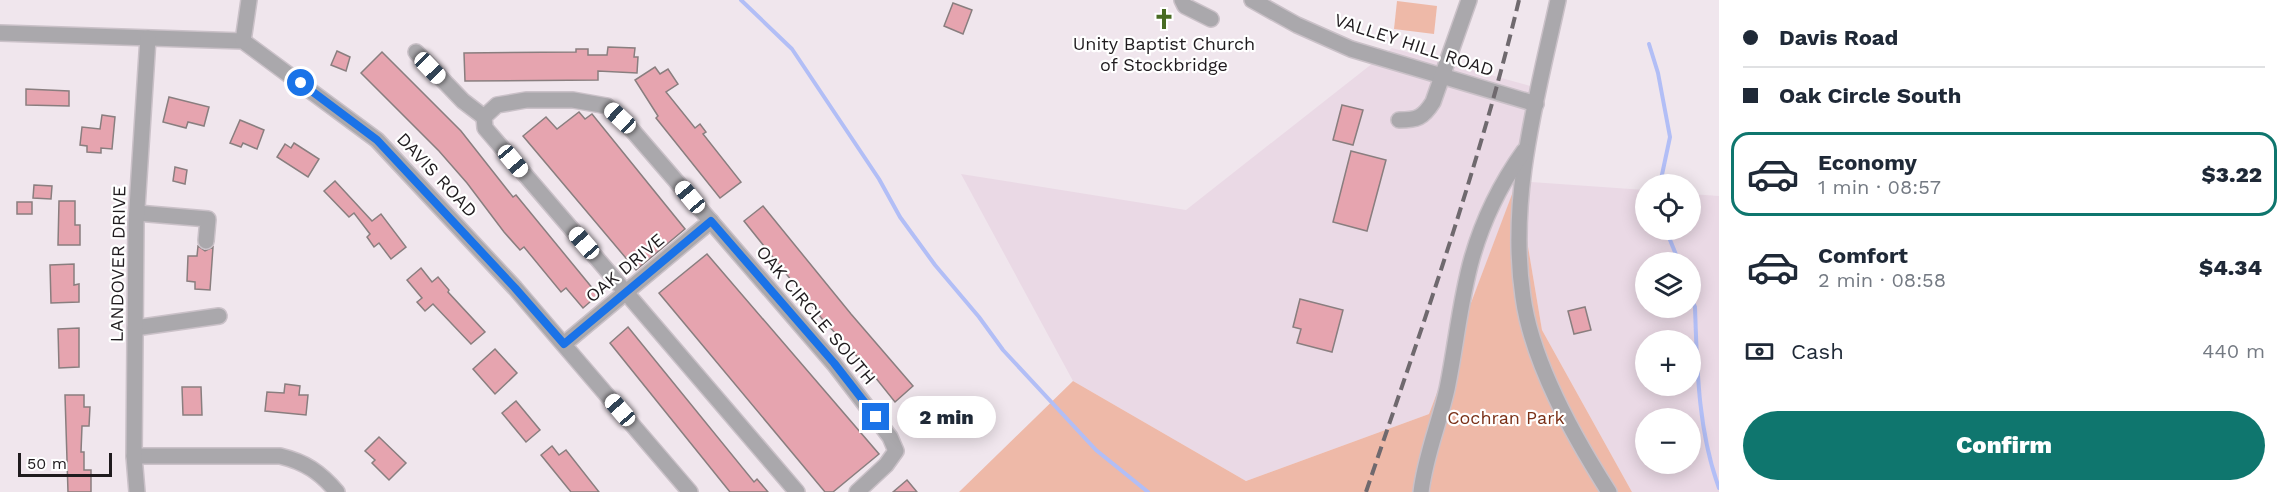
<!DOCTYPE html>
<html lang="en">
<head>
<meta charset="utf-8">
<style>
	:root { --surface:#fff; --page:#f2f2f3; --text:#1f2937; --muted:#747a83; --line:#e0e1e3; --accent:#0f766e }
	body { margin:0; font-family:"Work Sans",sans-serif; background:var(--page); color:var(--text); height:100vh; display:flex; flex-direction:column; font-size:22px; white-space:nowrap }
	* { box-sizing:border-box; margin:0 }
	p { font-size:20px; color:var(--muted) }
	.icon { flex:none; width:33px; height:33px; fill:none; stroke:currentColor; stroke-width:2; stroke-linecap:round; stroke-linejoin:round }
	.map { position:relative; flex:1; overflow:hidden }
	.sheet { display:flex; flex-direction:column; background:var(--surface); width:570px }
	.sheet>* { flex:none }
	.banner { display:grid; align-content:center; height:132px; padding:0 24px; background:var(--surface) }
	.tools { position:absolute; left:1635px; top:174px; display:grid; gap:12px }
	.tools a { display:grid; place-items:center; width:66px; height:66px; border-radius:50%; background:var(--surface); box-shadow:0 3px 15px #0003; font-size:30px }
	.scale { position:absolute; left:18px; bottom:15px; width:94px; box-sizing:border-box; padding-left:6px; border:3px solid #1f1b1e; border-top:0; font-size:16px; line-height:21px; white-space:nowrap; color:#1f1b1e; -webkit-text-stroke:4px #fff; paint-order:stroke }
	.end { position:absolute; width:27px; height:27px; margin:-14px; border:8px solid #1a73e8; background:#fff; box-shadow:0 0 0 3px #fff }
	.from { border-radius:50% }
	.bubble { position:absolute; height:42px; border-radius:21px; background:var(--surface); box-shadow:0 3px 15px #0003; font-size:20px; font-weight:800; line-height:42px; text-align:center }
	.car { position:absolute; width:18px; height:36px; margin:-18px -9px; border-radius:8px; box-shadow:0 0 4px 2px #0007; background:linear-gradient(#fff 24%,#345 0 40%,#fff 0 76%,#345 0 86%,#fff 0) }
	.banner b { display:flex; align-items:center; gap:21px; height:57px; font-size:22px }
	.banner b+b { border-top:2px solid var(--line) }
	.banner i { width:15px; height:15px; background:var(--text) }
	ul { padding:0; list-style:none }
	li { display:flex; align-items:center; gap:18px; height:84px; margin:0 12px 9px; padding:0 12px; border:3px solid transparent; border-radius:18px }
	li div { flex:1 }
	li b { display:block; font-size:22px }
	li em { font-style:normal; font-weight:800 }
	li.on { border-color:var(--accent) }
	li>.icon { width:54px; height:54px; stroke-width:1.5 }
	.pay { display:flex; align-items:center; gap:15px; height:66px; padding:0 24px; font-size:22px }
	.pay p { margin-inline-start:auto }
	.action { display:flex; gap:12px; margin-top:auto; padding:12px 24px }
	.action a { flex:1; height:69px; border-radius:36px; background:var(--accent); color:#fff; font-size:24px; font-weight:800; line-height:69px; text-align:center }
	main { display:flex; flex:1; min-height:0 }
	.map>svg:first-child { display:block }
	.built { fill:#ead9e5; fill-rule:evenodd }
	.green { fill:#eeb9a8 }
	.lines { fill:none; stroke-linecap:round; stroke-linejoin:round }
	.stream { stroke:#b2bef6; stroke-width:4 }
	.building { fill:#e6a4af; stroke:#897e7f; stroke-width:1.5 }
	.minor-casing { stroke:#cac1c8; stroke-width:18 }
	.minor { stroke:#aaa8ac; stroke-width:15 }
	.rail { stroke:#6f696e; stroke-width:4; stroke-dasharray:12 6; stroke-linecap:butt }
	.route { stroke:#1a73e8; stroke-width:8 }
	.labels { text-anchor:middle; stroke-width:4.5; stroke-linejoin:round; paint-order:stroke }
	.poi-label { font-size:18px; fill:#1f1b1e; stroke:#fff }
	.street-label { font-size:18px; fill:#1f1b1e; stroke:#fff }
	.park-label { font-size:18px; fill:#7a3017; stroke:#fff }
</style>
</head>
<body>
<main>
<div class="map">
<svg width="1719" height="492" viewBox="0 0 1719 492">
	<rect width="100%" height="100%" fill="#f0e6ed"/>
	<!-- built -->
	<path class="built" d="M1392 48 1541 89 1518 181 1645 190 1646 230H1690L1691 194 1719 196V492H1632L1542 330 1517 182 1429 414 1246 481 1073 381 961 174 1186 210ZM1646 262H1690V308H1646ZM1646 340H1690V386H1646ZM1646 418H1690V464H1646Z"/>
	<!-- green -->
	<g class="green">
		<polygon points="1397,1 1437,6 1434,34 1394,29"/>
		<polygon points="1517,181 1542,330 1632,492 959,492 1073,381 1246,481 1429,414"/>
	</g>
	<g class="lines">
		<!-- stream -->
		<g class="stream">
			<polyline points="741,0 792,49 879,179 900,217 935,265 979,317 1003,350 1096,450 1148,492"/>
			<polyline points="1649,44 1658,73 1670,137 1660,184"/>
			<polyline points="1666,230 1679,262"/>
			<path d="M1690 295 1695 307C1697 368 1698 431 1719 488"/>
		</g>
	</g>
	<!-- building -->
	<g class="building">
		<polygon points="953,3 972,10 963,34 944,26"/>
		<polygon points="608,47 635,48 634,57 638,57 637,73 598,71 598,80 465,81 464,53 576,52 576,49 588,49 588,55 607,55"/>
		<polygon points="337,51 350,57 346,71 331,65"/>
		<polygon points="382,52 461,131 513,197 516,195 598,295 583,308 566,288 561,292 524,247 520,250 504,232 467,183 439,151 361,73"/>
		<polygon points="655,67 660,74 668,69 678,84 666,92 695,128 700,124 706,132 703,134 741,182 720,198 656,118 658,116 635,80"/>
		<polygon points="26,89 69,91 69,106 26,105"/>
		<polygon points="169,97 209,107 204,126 188,122 186,128 163,122"/>
		<polygon points="1342,105 1363,110 1353,145 1333,140"/>
		<polygon points="579,112 585,119 592,114 685,229 636,270 523,136 546,117 557,129"/>
		<polygon points="102,115 115,117 112,149 101,148 101,153 87,152 87,146 80,145 82,127 100,129"/>
		<polygon points="240,120 264,130 257,149 243,143 241,147 230,143"/>
		<polygon points="294,143 319,159 308,177 277,157 285,144 291,148"/>
		<polygon points="1351,151 1386,160 1367,231 1333,222"/>
		<polygon points="175,167 187,170 185,184 173,181"/>
		<polygon points="335,181 372,221 381,214 406,247 391,259 379,243 374,247 367,237 370,234 354,213 349,217 324,191"/>
		<polygon points="34,185 52,186 51,199 33,198"/>
		<polygon points="59,201 75,201 75,225 80,225 80,245 58,245"/>
		<rect x="17" y="202" width="15" height="12"/>
		<polygon points="763,206 851,314 913,386 895,402 867,367 823,320 744,221"/>
		<polygon points="198,246 205,251 213,247 210,290 195,289 195,282 187,281 188,256 197,256"/>
		<polygon points="707,254 879,454 833,492 825,492 659,293"/>
		<polygon points="74,264 74,285 79,284 79,302 51,303 50,265"/>
		<polygon points="421,268 432,282 438,277 449,290 448,292 485,332 471,344 433,304 425,311 417,302 422,298 407,280"/>
		<polygon points="1300,299 1343,310 1332,352 1297,343 1301,329 1293,327"/>
		<polygon points="1585,307 1591,330 1574,334 1568,311"/>
		<polygon points="628,327 754,482 757,479 768,492 730,492 610,343"/>
		<polygon points="79,328 79,367 59,368 58,329"/>
		<polygon points="495,349 517,373 495,394 473,369"/>
		<polygon points="285,384 300,386 299,395 308,395 306,415 265,411 267,392 284,393"/>
		<polygon points="182,387 201,387 202,415 183,415"/>
		<polygon points="65,395 84,395 84,407 90,407 89,426 82,426 81,452 84,452 84,470 91,470 91,492 68,492"/>
		<polygon points="516,401 540,430 526,442 502,413"/>
		<polygon points="379,437 406,463 389,480 372,463 375,460 365,451"/>
		<polygon points="552,446 559,455 566,450 599,492 571,492 541,455"/>
		<polygon points="907,480 917,492 893,492"/>
	</g>
	<g class="lines">
		<defs>
			<g id="minor">
				<polyline points="1182,0 1185,6 1211,19"/>
				<polyline points="1252,0 1297,25 1351,49 1536,104"/>
				<path d="M1558 0C1537 97 1508 197 1523 297 1532 363 1574 437 1609 492"/>
				<polyline points="0,33 243,41 377,140 515,288 690,492"/>
				<polyline points="243,41 249,0"/>
				<polyline points="416,52 463,101 484,117"/>
				<path d="M1399 120C1417 120 1423 118 1433 102L1469 0"/>
				<polyline points="137,213 208,219 206,241"/>
				<polyline points="135,328 219,316"/>
				<polyline points="564,344 711,221"/>
				<path d="M134 456H280C305 462 320 472 337 492"/>
				<polyline points="137,492 134,456 136,223 148,38"/>
				<polyline points="797,492 485,128 484,117 497,105 526,100 573,100 607,106 632,130 834,364 890,437 896,451 886,465 857,492"/>
				<path d="M1421 492C1425 457 1439 424 1447 389 1456 346 1460 300 1472 258 1483 220 1501 183 1524 151"/>
			</g>
		</defs>
		<!-- minor casing -->
		<use href="#minor" class="minor-casing"/>
		<!-- minor -->
		<use href="#minor" class="minor"/>
		<!-- rail -->
		<path class="rail" d="M1366 492C1421 330 1479 167 1519 0"/>
	</g>
	<g class="lines">
		<!-- route -->
		<polyline class="route" points="301,83 377,140 515,288 564,344 711,221 834,363 876,417"/>
	</g>
	<!-- icons -->
	<defs>
		<symbol id="church-bare" viewBox="-9 -9 18 18"><path d="M-1.2-6h2.4v3.5h3.3v2.4h-3.3V6h-2.4V-.1h-3.3v-2.4h3.3Z" fill="#486b23" stroke="#fff" stroke-width="2.5" paint-order="stroke"/></symbol>
	</defs>
	<g fill-rule="evenodd">
		<use href="#church-bare" x="1149" y="4" width="30" height="30"/>
	</g>
	<g class="labels">
		<!-- poi labels -->
		<g class="poi-label">
			<text x="1164" y="50">Unity Baptist Church<tspan x="1164" dy="21">of Stockbridge</tspan></text>
		</g>
		<!-- street labels -->
		<g class="street-label">
			<text transform="translate(1414 45) rotate(18)" y="6">VALLEY HILL ROAD</text>
			<text transform="translate(437 175) rotate(47)" y="6">DAVIS ROAD</text>
			<text transform="translate(118 264) rotate(-89)" y="6">LANDOVER DRIVE</text>
			<text transform="translate(625 268) rotate(-40)" y="6">OAK DRIVE</text>
			<text transform="translate(816 315) rotate(50)" y="6">OAK CIRCLE SOUTH</text>
		</g>
		<!-- park labels -->
		<g class="park-label">
			<text x="1506" y="424">Cochran Park</text>
		</g>
	</g>
</svg>
<div class="tools">
<a><svg class="icon" aria-label="locate" viewBox="0 0 24 24"><circle cx="12" cy="12" r="6"/><path d="M12 2v4M12 18v4M2 12h4M18 12h4"/></svg></a>
<a><svg class="icon" aria-label="layers" viewBox="0 0 24 24"><path d="M12 4l9 5-9 5-9-5zM3 14l9 5 9-5"/></svg></a>
<a>+</a>
<a>−</a>
</div>
<div class="scale">50 m</div>
<i class="end from" style="left:301px;top:83px"></i>
<i class="end" style="left:876px;top:417px"></i>
<div class="bubble" style="left:897px;top:396px;width:99px">2 min</div>
<i class="car" style="left:430px;top:68px;rotate:136deg"></i>
<i class="car" style="left:620px;top:118px;rotate:313deg"></i>
<i class="car" style="left:513px;top:161px;rotate:140deg"></i>
<i class="car" style="left:690px;top:197px;rotate:320deg"></i>
<i class="car" style="left:584px;top:243px;rotate:319deg"></i>
<i class="car" style="left:620px;top:410px;rotate:319deg"></i>
</div>
<section class="sheet">
<div class="banner">
<b><i class="from"></i>Davis Road</b>
<b><i></i>Oak Circle South</b>
</div>
<ul>
<li class="on"><svg class="icon" aria-label="car" viewBox="0 0 24 24"><path d="M5 17H2v-5l4-1 3-4h7l3 4 3 1v5h-3M9 17h6M6 11h13"/><circle cx="7" cy="17" r="2"/><circle cx="17" cy="17" r="2"/></svg><div><b>Economy</b><p>1 min · 08:57</p></div><em>$3.22</em></li>
<li><svg class="icon" aria-label="car" viewBox="0 0 24 24"><path d="M5 17H2v-5l4-1 3-4h7l3 4 3 1v5h-3M9 17h6M6 11h13"/><circle cx="7" cy="17" r="2"/><circle cx="17" cy="17" r="2"/></svg><div><b>Comfort</b><p>2 min · 08:58</p></div><em>$4.34</em></li>
</ul>
<div class="pay"><svg class="icon" aria-label="cash" viewBox="0 0 24 24"><path d="M3 7h18v10H3z"/><circle cx="12" cy="12" r="2"/></svg>Cash<p>440 m</p></div>
<div class="action"><a>Confirm</a></div>
</section>
</main>
</body>
</html>
